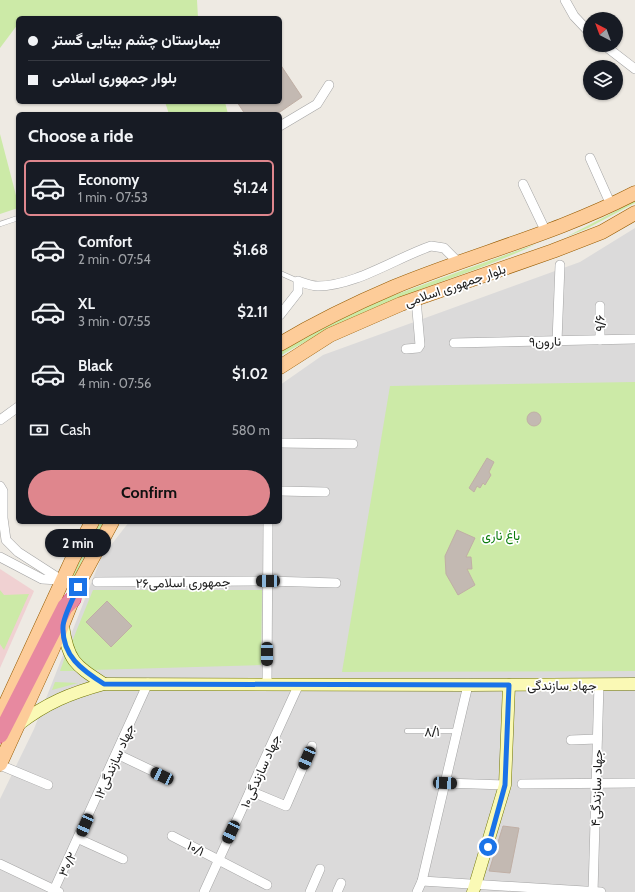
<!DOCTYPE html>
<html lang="en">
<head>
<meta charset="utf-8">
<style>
	:root { --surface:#171b24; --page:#20242c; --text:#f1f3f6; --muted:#9ea1a6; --line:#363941; --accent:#df868d }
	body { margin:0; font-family:Cabin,Vazirmatn,sans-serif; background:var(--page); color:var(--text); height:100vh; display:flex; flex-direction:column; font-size:15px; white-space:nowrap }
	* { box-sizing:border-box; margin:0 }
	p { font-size:13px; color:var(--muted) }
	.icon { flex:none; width:22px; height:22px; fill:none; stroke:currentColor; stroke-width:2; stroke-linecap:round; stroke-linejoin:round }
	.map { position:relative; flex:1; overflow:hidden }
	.sheet { position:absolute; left:16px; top:112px; width:266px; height:412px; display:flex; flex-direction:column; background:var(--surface); border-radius:6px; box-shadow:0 1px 3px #0004 }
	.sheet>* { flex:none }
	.hud { position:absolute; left:16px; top:16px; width:266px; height:88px; border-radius:6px; box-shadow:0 1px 3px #0004; display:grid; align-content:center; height:88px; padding:0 12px; background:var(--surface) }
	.needle { width:26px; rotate:319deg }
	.fabs { position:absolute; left:583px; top:12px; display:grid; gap:8px }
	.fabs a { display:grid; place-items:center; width:40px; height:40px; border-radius:50%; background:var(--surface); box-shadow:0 1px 3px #0004; font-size:20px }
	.end { position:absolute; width:18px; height:18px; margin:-9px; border:5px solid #1a73e8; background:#fff; box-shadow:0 0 0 2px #fff }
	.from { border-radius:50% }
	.bubble { position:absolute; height:28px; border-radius:14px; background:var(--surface); box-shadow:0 1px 3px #0004; font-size:13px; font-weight:800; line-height:28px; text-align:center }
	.car { position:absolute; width:12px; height:24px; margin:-12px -6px; border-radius:5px; box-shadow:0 0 3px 1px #0007; background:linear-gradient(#222 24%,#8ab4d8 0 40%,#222 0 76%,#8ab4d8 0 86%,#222 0) }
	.hud b { display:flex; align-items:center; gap:14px; height:38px; font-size:15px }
	.hud b+b { border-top:1px solid var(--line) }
	.hud i { width:10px; height:10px; background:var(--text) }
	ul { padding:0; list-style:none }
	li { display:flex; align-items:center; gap:12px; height:56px; margin:0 8px 6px; padding:0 4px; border:2px solid transparent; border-radius:6px }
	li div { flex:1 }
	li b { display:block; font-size:15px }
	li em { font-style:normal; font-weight:800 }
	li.selected { border-color:var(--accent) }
	li>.icon { width:36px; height:36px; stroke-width:1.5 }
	h2 { padding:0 12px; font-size:18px; line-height:48px }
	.pay { display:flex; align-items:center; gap:10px; height:44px; padding:0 12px; font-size:15px }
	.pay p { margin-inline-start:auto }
	.cta { display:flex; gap:8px; margin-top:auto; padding:8px 12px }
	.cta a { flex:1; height:46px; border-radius:24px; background:var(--accent); color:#111; font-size:16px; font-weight:800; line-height:46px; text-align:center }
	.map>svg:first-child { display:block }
	.residential { fill:#dbdada }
	.commercial { fill:#f0d1d2 }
	.grass { fill:#cceaa7 }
	.building { fill:#c3b9b2; stroke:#c0afa5 }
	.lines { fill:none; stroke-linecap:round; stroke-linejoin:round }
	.lane-casing { stroke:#a4a4a4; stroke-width:5.5 }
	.street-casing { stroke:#a4a4a4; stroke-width:10 }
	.secondary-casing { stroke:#707503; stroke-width:13 }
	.primary-casing { stroke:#965b00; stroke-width:15 }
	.highway-casing { stroke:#db216c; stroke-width:17 }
	.lane { stroke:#fff; stroke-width:4.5 }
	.street { stroke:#fff; stroke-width:9 }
	.secondary { stroke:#faf9b5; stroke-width:12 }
	.primary { stroke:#fdcc99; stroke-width:14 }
	.highway { stroke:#e789a0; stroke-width:16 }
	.route { stroke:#1a73e8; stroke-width:5 }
	.labels { text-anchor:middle; stroke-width:3.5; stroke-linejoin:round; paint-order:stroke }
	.street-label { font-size:13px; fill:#1d1d1d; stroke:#fff }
	.park-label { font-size:13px; fill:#0a7c0c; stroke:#fff }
</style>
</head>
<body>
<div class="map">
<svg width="635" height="892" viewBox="0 0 635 892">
	<rect width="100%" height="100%" fill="#eeeae3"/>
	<!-- residential -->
	<polygon class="residential" points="635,228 635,892 0,892 0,799 34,729 101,558 129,522 280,522 280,385 323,355 580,262"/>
	<!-- commercial -->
	<polygon class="commercial" points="0,569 34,591 0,668"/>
	<!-- grass -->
	<g class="grass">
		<polygon points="0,0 197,0 198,18 18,18 18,24 0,48"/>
		<polygon points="165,102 225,102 228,114 169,114"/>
		<polygon points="0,134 18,203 18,208 0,214"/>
		<polygon points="635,201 635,203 588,228 566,237"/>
		<path d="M536 244C487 268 436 282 386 303 349 318 315 336 280 356V351L340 318 386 298Z"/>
		<polygon points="635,382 635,671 342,672 390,386"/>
		<polygon points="100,522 104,522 83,559 73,583 69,581"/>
		<polygon points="0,590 4,595 29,594 4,650 0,644"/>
		<polygon points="93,590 262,590 261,665 92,670 69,649"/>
		<polygon points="66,654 77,671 60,671"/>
		<polygon points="55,682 78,683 52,690"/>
	</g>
	<!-- building -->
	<g class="building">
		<polygon points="280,64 302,97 277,114 245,114 237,102 280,102"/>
		<circle cx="534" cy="419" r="7"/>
		<polygon points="487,458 494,462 489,472 491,475 485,485 483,483 480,488 477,486 474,492 469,488"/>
		<polygon points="457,530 475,538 466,557 471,557 472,569 467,569 475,585 458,595 446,574 445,556"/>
		<polygon points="107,601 132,626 111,647 86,622"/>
		<polygon points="503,826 519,828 510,873 489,871"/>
	</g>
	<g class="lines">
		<defs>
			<g id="lane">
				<polyline points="0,224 18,218"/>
				<polyline points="280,273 298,281"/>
				<polyline points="407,731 457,731"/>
			</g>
			<g id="street">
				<polyline points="565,0 574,16 590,33"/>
				<polyline points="604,45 635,69"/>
				<polyline points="280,126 317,104 329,85"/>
				<polyline points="590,158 611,205"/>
				<polyline points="523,184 546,232"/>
				<polyline points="600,306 600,340"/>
				<path d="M280 315 298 292V281C304 283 311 286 318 286 355 286 396 258 431 246L444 248 459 263"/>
				<polyline points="557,341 560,265"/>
				<polyline points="454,343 635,339"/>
				<polyline points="406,349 418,348 420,345 416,299"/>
				<polyline points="0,420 18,407"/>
				<polyline points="280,443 353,444"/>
				<polyline points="0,486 3,491 3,518 6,540 18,552 63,581"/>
				<polyline points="280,491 325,492"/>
				<polyline points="0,557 42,579 59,580"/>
				<polyline points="97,582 268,581 336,583"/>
				<polyline points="267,684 268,522"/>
				<polyline points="571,740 597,739"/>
				<polyline points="117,754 163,776"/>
				<polyline points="0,765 48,785"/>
				<polyline points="445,783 505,785"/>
				<polyline points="522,784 635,783"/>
				<polyline points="250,791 286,806 312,746"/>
				<polyline points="172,836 267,885"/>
				<polyline points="79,839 123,859"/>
				<polyline points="0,864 59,892"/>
				<polyline points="422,881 601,892"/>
				<polyline points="53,892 148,683"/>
				<polyline points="204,892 299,684"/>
				<polyline points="310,892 320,869"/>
				<polyline points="337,892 341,883"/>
				<polyline points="417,892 422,881 468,685"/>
				<polyline points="593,892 599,684"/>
			</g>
			<g id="secondary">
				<path d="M63 626C68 661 75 665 104 684"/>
				<path d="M18 725C46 703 71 693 104 684L468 685 635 684"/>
				<polyline points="473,892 505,785 509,685"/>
			</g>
			<g id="primary">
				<path d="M280 344C317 322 354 304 394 287 474 254 558 233 635 193"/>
				<polyline points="280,367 330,335 401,304 553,251 602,232 635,213"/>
				<polyline points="0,716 72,560 92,522"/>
				<polyline points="0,764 53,648 80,581 112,522"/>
			</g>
			<polyline id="highway" points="0,735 65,607 73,599"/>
		</defs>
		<!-- lane casing -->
		<use href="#lane" class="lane-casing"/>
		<!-- street casing -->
		<use href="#street" class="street-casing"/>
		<!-- secondary casing -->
		<use href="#secondary" class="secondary-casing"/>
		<!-- primary casing -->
		<use href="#primary" class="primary-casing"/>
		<!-- highway casing -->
		<use href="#highway" class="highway-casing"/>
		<!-- lane -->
		<use href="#lane" class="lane"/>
		<!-- street -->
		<use href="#street" class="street"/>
		<!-- secondary -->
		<use href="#secondary" class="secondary"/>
		<!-- primary -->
		<use href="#primary" class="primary"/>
		<!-- highway -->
		<use href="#highway" class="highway"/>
	</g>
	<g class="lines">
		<!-- route -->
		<path class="route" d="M78 587C74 597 63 617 63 627 62 656 82 670 104 684L509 685 505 785 488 847"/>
	</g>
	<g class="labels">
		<!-- street labels -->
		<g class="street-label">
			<text transform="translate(455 285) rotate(-19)" y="5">بلوار جمهوری اسلامی</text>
			<text transform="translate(600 323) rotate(-90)" y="5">۹/۶</text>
			<text transform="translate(545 341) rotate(-1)" y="5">نارون۹</text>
			<text transform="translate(183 582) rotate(-1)" y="5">جمهوری اسلامی۲۶</text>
			<text x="562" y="690">جهاد سازندگی</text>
			<text x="432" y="736">۸/۱</text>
			<text transform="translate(114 761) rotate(-66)" y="5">جهاد سازندگی۱۲</text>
			<text transform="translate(260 771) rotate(-66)" y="5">جهاد سازندگی۱۰</text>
			<text transform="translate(596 788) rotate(-88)" y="5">جهاد سازندگی۴</text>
			<text transform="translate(196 848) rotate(27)" y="5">۱۰/۱</text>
			<text transform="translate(67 864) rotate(-65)" y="5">۳۰/۲</text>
		</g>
		<!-- park labels -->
		<g class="park-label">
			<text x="501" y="540">باغ ناری</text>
		</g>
	</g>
</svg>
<div class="fabs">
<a><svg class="needle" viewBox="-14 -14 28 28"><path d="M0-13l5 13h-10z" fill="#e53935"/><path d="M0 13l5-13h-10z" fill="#9ea1a6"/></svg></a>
<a><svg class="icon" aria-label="layers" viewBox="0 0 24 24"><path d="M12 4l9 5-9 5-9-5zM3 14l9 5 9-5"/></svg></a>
</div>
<i class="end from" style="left:488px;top:847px"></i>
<i class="end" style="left:78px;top:587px"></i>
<div class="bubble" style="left:45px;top:529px;width:66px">2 min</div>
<i class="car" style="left:268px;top:581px;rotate:270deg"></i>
<i class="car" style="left:267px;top:654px;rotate:180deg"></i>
<i class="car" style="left:307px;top:758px;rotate:203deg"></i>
<i class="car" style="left:162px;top:776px;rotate:295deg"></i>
<i class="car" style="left:445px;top:783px;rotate:93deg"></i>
<i class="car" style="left:85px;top:825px;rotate:204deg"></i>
<i class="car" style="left:231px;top:832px;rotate:205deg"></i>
<div class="hud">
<b><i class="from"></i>بیمارستان چشم بینایی گستر</b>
<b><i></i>بلوار جمهوری اسلامی</b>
</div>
<section class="sheet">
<h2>Choose a ride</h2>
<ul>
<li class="selected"><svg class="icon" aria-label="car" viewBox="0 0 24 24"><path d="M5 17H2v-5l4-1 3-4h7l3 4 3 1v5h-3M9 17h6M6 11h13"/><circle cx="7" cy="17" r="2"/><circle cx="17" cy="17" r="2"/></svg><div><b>Economy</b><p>1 min · 07:53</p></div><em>$1.24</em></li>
<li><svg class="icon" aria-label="car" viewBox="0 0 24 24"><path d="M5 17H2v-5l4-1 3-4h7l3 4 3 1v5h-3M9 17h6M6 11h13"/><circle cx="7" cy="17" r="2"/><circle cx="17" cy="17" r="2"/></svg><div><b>Comfort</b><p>2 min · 07:54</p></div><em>$1.68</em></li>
<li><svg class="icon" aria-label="car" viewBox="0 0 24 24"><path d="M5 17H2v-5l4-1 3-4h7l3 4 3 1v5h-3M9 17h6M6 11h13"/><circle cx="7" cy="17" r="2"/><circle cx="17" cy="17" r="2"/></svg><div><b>XL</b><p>3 min · 07:55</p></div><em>$2.11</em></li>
<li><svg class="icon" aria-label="car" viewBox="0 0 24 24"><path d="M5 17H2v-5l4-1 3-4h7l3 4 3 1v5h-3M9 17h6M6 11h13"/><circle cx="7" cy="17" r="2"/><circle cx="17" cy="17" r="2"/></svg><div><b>Black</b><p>4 min · 07:56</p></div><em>$1.02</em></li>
</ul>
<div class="pay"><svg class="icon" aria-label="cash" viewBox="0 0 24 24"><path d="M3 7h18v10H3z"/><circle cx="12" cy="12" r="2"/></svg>Cash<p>580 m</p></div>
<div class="cta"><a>Confirm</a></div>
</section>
</div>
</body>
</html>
